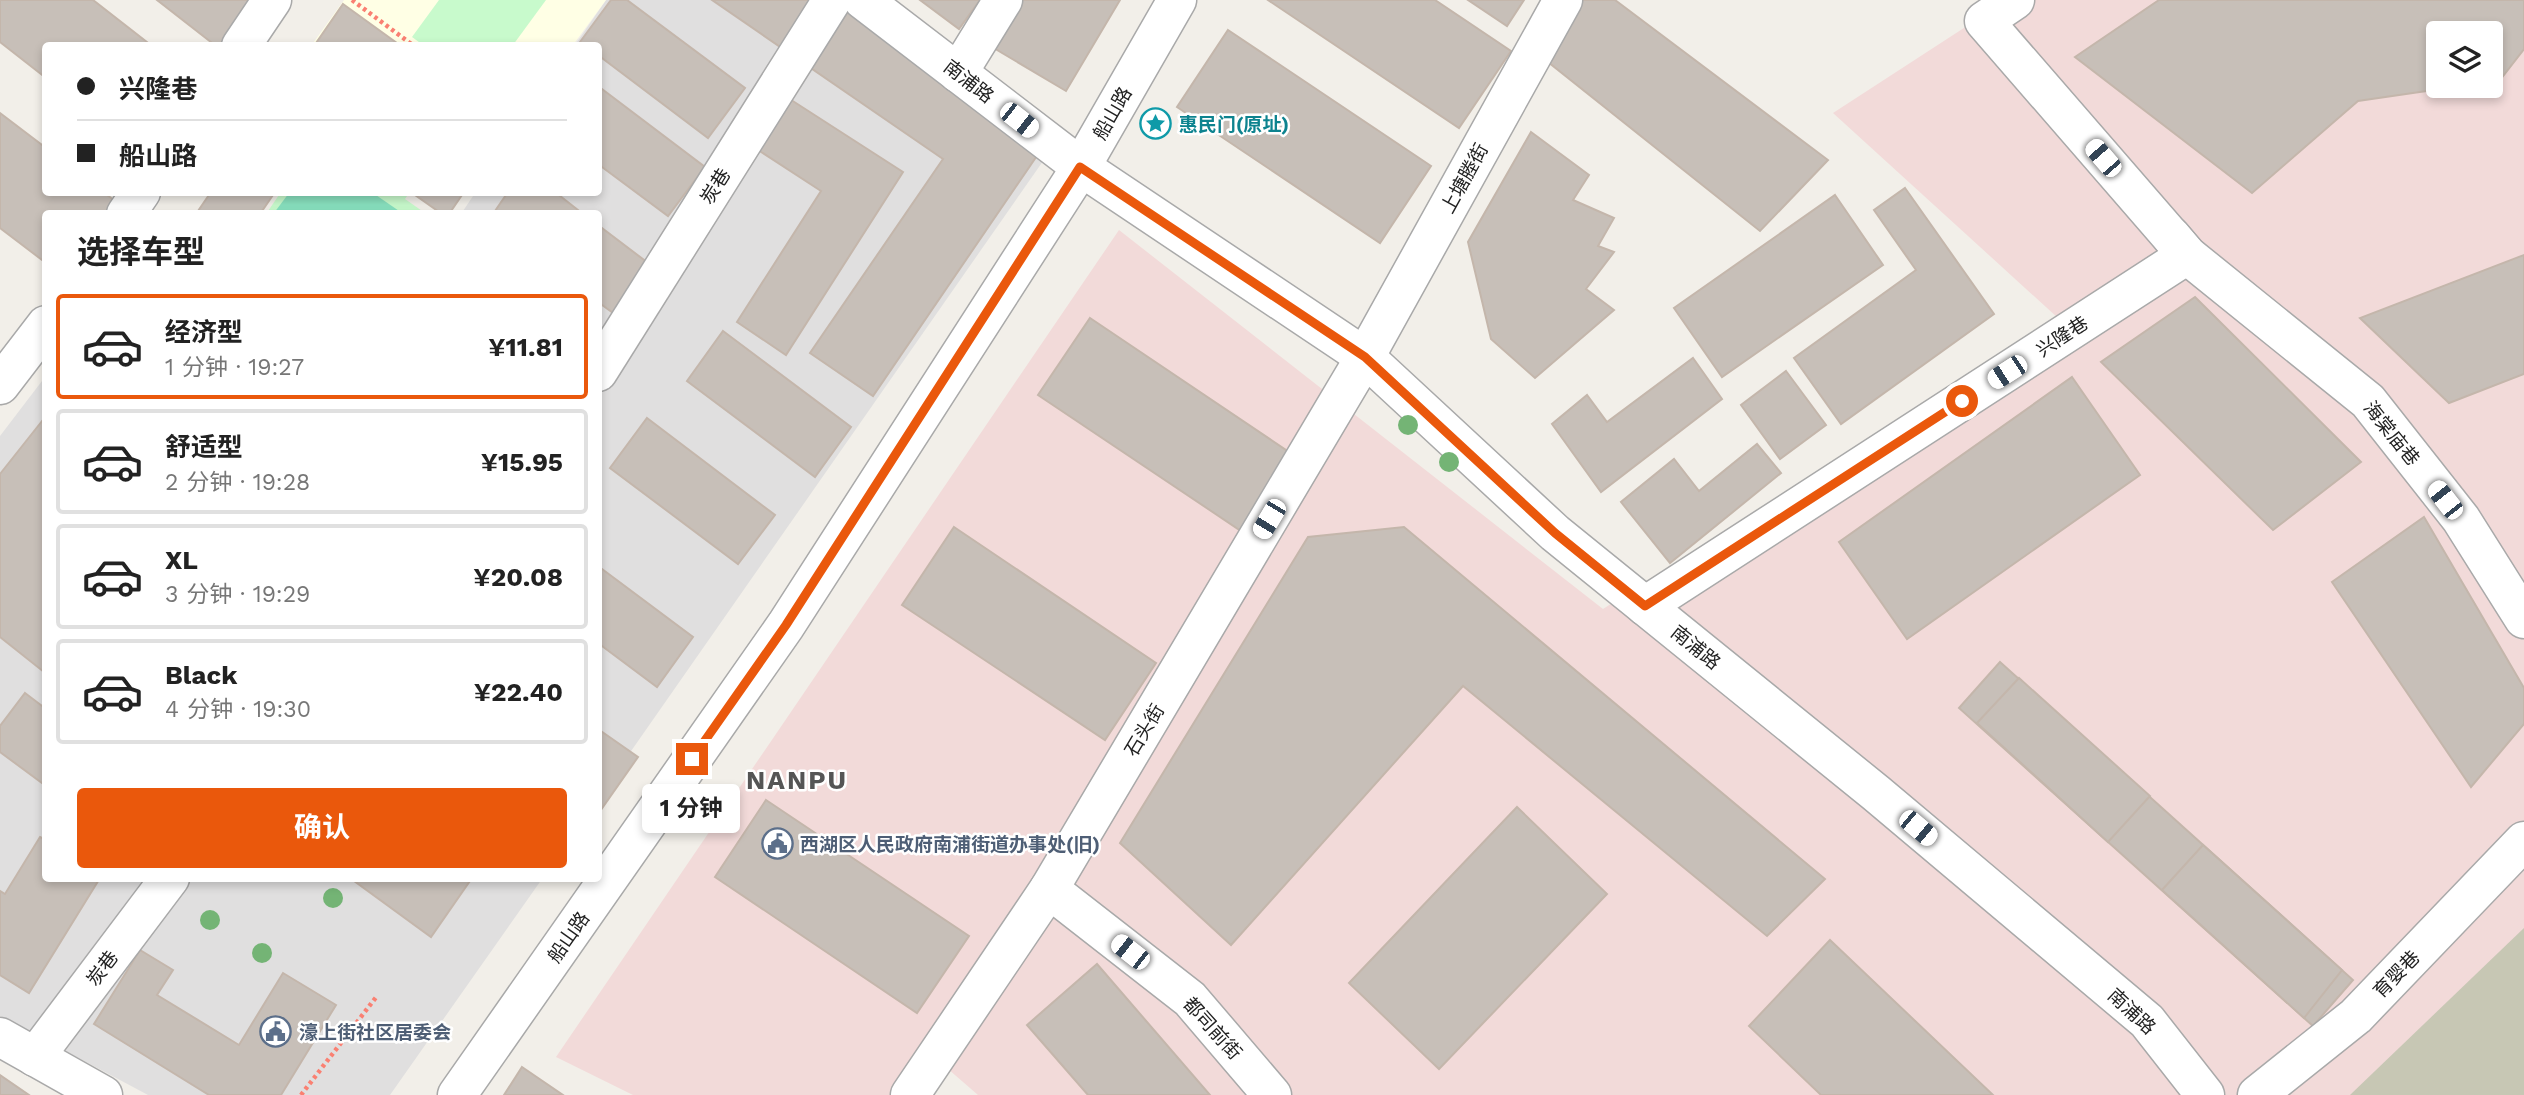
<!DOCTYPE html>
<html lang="zh">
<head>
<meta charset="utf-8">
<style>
	:root { --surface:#fff; --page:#f2f2f2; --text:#222; --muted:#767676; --line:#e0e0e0; --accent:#ea580c }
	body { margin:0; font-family:"Work Sans","Noto Sans SC",sans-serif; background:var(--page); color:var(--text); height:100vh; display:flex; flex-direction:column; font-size:26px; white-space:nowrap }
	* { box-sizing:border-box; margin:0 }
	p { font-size:23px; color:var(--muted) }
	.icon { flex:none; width:38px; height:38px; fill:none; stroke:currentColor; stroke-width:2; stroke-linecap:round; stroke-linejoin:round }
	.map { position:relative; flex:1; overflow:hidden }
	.sheet { position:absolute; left:42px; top:210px; width:560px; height:672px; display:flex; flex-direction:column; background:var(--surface); border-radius:7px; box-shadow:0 4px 10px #0003 }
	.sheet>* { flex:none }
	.hud { position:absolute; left:42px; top:42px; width:560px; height:154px; border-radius:7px; box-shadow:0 4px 10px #0003; display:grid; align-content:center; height:154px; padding:0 35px; background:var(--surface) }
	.controls { position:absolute; left:2426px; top:21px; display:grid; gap:14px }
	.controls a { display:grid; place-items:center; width:77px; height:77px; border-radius:7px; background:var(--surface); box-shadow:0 4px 10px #0003; font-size:35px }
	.end { position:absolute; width:32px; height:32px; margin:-16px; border:9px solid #ea580c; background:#fff; box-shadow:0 0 0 4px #fff }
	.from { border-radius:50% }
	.bubble { position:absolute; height:49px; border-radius:7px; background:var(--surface); box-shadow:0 4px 10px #0003; font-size:23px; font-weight:700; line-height:49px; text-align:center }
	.car { position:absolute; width:21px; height:42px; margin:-21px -10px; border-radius:9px; box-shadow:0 0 5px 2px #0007; background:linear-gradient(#fff 24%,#345 0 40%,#fff 0 76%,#345 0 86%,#fff 0) }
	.hud b { display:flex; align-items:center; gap:24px; height:66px; font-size:26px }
	.hud b+b { border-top:2px solid var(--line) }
	.hud i { width:18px; height:18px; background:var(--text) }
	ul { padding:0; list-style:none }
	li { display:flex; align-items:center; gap:21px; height:105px; margin:0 14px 10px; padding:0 21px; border:4px solid var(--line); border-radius:7px }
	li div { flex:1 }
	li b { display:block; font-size:26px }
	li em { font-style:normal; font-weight:700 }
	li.selected { border-color:var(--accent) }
	li>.icon { width:63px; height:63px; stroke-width:1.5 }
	h2 { padding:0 35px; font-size:32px; line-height:84px }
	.cta { display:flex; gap:14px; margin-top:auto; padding:14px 35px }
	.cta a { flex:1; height:80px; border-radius:7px; background:var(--accent); color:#fff; font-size:28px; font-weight:700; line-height:80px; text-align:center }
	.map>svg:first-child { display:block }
	.residential { fill:#e0dfdf }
	.commercial { fill:#f2dad9; fill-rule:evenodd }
	.education { fill:#ffffe5 }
	.construction { fill:#c7c7b4 }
	.park { fill:#c8facc }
	.pitch { fill:#88e0be }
	.building { fill:#c7bfb8; stroke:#c4b6ab; stroke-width:2 }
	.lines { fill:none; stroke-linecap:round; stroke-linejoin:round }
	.minor-casing { stroke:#a9a9a9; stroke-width:41 }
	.path { stroke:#fa8072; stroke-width:4.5; stroke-dasharray:3.5 3.5; stroke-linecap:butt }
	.minor { stroke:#fff; stroke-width:38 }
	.tree { fill:#74b475 }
	.route { stroke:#ea580c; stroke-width:9 }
	.labels { text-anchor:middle; stroke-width:5; stroke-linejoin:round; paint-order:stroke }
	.street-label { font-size:19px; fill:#222; stroke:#fff }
	.culture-label { font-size:19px; font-weight:bold; fill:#0d838f; stroke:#fff; text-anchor:start }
	.service-label { font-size:19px; font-weight:bold; fill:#4e5e75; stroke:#fff; text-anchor:start }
	.district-label { font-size:26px; font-weight:bold; letter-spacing:2px; fill:#555; stroke:#fff }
</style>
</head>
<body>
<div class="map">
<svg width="2524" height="1095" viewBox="0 0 2524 1095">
	<rect width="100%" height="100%" fill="#f2efe9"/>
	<!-- residential -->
	<g class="residential">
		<polygon points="606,0 853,0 1055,144 599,797 598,214 461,214 475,193 598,192 598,46 575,45"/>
		<polygon points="45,377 46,878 542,879 390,1095 148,1095 0,1016 0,436"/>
	</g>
	<!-- commercial -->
	<path class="commercial" d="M2007 0H2524V1095H978L925 1049 891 1095H633L556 1057 1119 230 1603 609 2058 318 1833 113ZM2438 33H2490V86H2438Z"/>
	<!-- education -->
	<polygon class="education" points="344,0 606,0 573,45 311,46"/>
	<!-- construction -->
	<polygon class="construction" points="2524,928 2524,1095 2350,1095"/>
	<!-- park -->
	<g class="park">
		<polygon points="439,0 546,0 513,45 423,45 412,37"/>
		<polygon points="281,192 409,193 405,199 425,213 266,214"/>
	</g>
	<!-- pitch -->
	<polygon class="pitch" points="289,193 373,193 402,213 274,213"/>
	<!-- building -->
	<g class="building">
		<polygon points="0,0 93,0 152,46 46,46 46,78 0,42"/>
		<polygon points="157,0 263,0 230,46 216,46"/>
		<polygon points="611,0 627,0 745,88 708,138 598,55 598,46 585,46 580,42"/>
		<polygon points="712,0 837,0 1045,144 873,396 810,353 943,159"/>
		<polygon points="920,0 980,0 959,29"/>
		<polygon points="1020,0 1120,0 1066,91 992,47"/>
		<polygon points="1268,0 1435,0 1511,51 1459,128"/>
		<polygon points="1468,0 1524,0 1507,26"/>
		<polygon points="1580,0 1615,0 1828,160 1760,231 1538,54"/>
		<polygon points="2159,0 2524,0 2524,49 2500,80 2490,81 2490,33 2438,33 2438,86 2461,86 2358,101 2252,193 2075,57"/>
		<polygon points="343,4 401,46 314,46"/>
		<polygon points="1228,30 1431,166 1380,243 1177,107"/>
		<polygon points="598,86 705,167 668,216 598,164"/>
		<polygon points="785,96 903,172 786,355 737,322 821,191 752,146"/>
		<polygon points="0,113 46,148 46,192 103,192 119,204 112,214 46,214 46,263 0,228"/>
		<polygon points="1531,132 1589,175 1573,200 1614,218 1598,246 1614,252 1586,289 1614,310 1535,378 1491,339 1468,242"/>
		<polygon points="1905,188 1994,314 1841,424 1794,358 1916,270 1874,210"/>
		<polygon points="211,192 275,192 260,214 196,214"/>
		<polygon points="417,192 464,192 449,214 442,214 415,195"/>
		<polygon points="508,192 555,192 583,214 493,214"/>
		<polygon points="1835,195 1883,265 1722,377 1674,308"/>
		<polygon points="598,225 652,266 616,315 598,302"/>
		<polygon points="2524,255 2524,374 2449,403 2360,318"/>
		<polygon points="2195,297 2361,462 2273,530 2101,362"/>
		<polygon points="1090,318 1292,454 1241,531 1038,395"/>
		<polygon points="723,331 851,427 815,477 687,381"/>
		<polygon points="1693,358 1722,399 1601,492 1552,424 1587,395 1607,422"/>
		<polygon points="1786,371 1826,425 1780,459 1741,405"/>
		<polygon points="2072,377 2140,475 1907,639 1839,542"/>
		<polygon points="46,416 46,670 44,672 0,637 0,474"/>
		<polygon points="647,418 775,515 738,564 610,468"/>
		<polygon points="1757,444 1781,473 1670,563 1621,502 1674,459 1699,491"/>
		<polygon points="2424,517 2524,688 2524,724 2471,787 2332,582"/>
		<polygon points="954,527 1156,663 1105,740 902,605"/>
		<polygon points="1404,527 1825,879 1767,936 1463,686 1231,945 1120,843 1308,537"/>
		<polygon points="598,566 693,637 657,687 598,643"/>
		<polygon points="2000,662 2353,980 2313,1026 1959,708"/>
		<polygon points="2019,678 2150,796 2108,842 1977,723"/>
		<polygon points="25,693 46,709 46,786 0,752 0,726"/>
		<polygon points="598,729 638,757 598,814"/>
		<polygon points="766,800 969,936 917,1013 715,877"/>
		<polygon points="1517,807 1607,894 1439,1069 1349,983"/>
		<polygon points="40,837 46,840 46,878 100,878 29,993 0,975 0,891 5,894"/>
		<polygon points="2203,845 2342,970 2304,1018 2162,890"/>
		<polygon points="350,878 472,878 431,937"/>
		<polygon points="1830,940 1993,1095 1821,1095 1749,1026"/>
		<polygon points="140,950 173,970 157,995 239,1045 283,973 336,1005 281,1095 209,1095 94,1024"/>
		<polygon points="1097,964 1210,1095 1088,1095 1027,1025"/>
		<polygon points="522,1067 563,1095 504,1095"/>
		<polygon points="0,1075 29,1095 0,1095"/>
	</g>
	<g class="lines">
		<defs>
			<g id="minor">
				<polyline points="863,0 1081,167 1365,357 1555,533 1876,793 2147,1021 2205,1095"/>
				<polyline points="241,46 272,0"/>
				<polyline points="958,73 1003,0"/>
				<polyline points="126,214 141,192"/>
				<polyline points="2171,236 2187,255 2368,401 2461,519 2524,619"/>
				<polyline points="598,372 832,0"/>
				<polyline points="0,385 46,325"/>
				<polyline points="1645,606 2187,255 1984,21 2015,0"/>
				<polyline points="1049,889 1190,999 1272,1095"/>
				<polyline points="0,1037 103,1095"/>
				<polyline points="35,1057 170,878"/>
				<polyline points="457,1095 786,625 1081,167 1177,0"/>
				<polyline points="910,1095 1049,889 1365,357 1563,0"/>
				<polyline points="2257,1095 2356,1016 2524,841"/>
			</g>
		</defs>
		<!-- minor casing -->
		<use href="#minor" class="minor-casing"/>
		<!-- path -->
		<g class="path">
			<polyline points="352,0 414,46"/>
			<polyline points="301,1095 377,996"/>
		</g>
		<!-- minor -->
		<use href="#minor" class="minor"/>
	</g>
	<!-- trees -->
	<g class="tree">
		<circle cx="1408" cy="425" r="10"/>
		<circle cx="1449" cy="462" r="10"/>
		<circle cx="333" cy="898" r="10"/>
		<circle cx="210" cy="920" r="10"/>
		<circle cx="262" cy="953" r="10"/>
	</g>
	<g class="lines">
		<!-- route -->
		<polyline class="route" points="692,759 786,625 1080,167 1365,357 1555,533 1645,606 1962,401"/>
	</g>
	<!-- icons -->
	<defs>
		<symbol id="sight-ring" viewBox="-11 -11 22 22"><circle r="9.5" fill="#fff" stroke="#0f9aa8" stroke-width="1.5"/><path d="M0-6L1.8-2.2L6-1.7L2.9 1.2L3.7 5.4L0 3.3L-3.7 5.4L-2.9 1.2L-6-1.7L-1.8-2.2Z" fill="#0f9aa8"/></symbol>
		<symbol id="civic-ring" viewBox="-11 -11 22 22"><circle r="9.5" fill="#fff" stroke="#5c6f8a" stroke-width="1.5"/><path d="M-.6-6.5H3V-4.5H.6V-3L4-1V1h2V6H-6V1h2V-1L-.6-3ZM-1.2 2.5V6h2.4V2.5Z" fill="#5c6f8a"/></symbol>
	</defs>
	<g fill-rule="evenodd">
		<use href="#sight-ring" x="1138" y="106" width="35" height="35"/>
		<use href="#civic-ring" x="760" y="826" width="35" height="35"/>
		<use href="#civic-ring" x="258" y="1014" width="35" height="35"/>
	</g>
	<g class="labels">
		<!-- street labels -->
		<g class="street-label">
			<text transform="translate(969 81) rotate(38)" y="7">南浦路</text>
			<text transform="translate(1112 113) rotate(-60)" y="7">船山路</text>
			<text transform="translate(1464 178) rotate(-61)" y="7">上塘塍街</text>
			<text transform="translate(715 186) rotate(-58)" y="7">炭巷</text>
			<text transform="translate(2062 336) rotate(-33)" y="7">兴隆巷</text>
			<text transform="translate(2392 433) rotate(51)" y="7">海棠庙巷</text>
			<text transform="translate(1696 647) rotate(39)" y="7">南浦路</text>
			<text transform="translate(1144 730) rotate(-59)" y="7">石头街</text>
			<text transform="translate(568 937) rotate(-55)" y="7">船山路</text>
			<text transform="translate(102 968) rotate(-53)" y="7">炭巷</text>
			<text transform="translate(2396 974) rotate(-46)" y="7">育婴巷</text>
			<text transform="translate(2132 1011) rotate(43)" y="7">南浦路</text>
			<text transform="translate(1213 1028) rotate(48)" y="7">都司前街</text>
		</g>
		<!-- culture labels -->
		<g class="culture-label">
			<text x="1179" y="131">惠民门(原址)</text>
		</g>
		<!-- service labels -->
		<g class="service-label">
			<text x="800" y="851">西湖区人民政府南浦街道办事处(旧)</text>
			<text x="299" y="1039">濠上街社区居委会</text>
		</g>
		<!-- district labels -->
		<g class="district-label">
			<text x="797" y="789">NANPU</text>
		</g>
	</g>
</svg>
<div class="controls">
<a><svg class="icon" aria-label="layers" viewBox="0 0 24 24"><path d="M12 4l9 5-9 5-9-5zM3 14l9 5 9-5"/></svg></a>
</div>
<i class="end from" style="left:1962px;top:401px"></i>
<i class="end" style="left:692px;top:759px"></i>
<div class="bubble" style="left:642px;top:784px;width:98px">1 分钟</div>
<i class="car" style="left:1019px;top:120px;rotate:128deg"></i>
<i class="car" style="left:2103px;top:158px;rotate:319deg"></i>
<i class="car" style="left:2007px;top:372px;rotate:237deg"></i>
<i class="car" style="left:2445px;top:500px;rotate:322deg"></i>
<i class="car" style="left:1269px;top:519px;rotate:211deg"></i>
<i class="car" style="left:1918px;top:828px;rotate:130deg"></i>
<i class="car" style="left:1130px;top:952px;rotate:308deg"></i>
<div class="hud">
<b><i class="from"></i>兴隆巷</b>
<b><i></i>船山路</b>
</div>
<section class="sheet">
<h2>选择车型</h2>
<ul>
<li class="selected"><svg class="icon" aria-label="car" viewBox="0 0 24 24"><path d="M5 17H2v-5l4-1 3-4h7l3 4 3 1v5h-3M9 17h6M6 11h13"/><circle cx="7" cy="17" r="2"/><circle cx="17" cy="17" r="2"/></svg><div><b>经济型</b><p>1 分钟 · 19:27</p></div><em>¥11.81</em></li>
<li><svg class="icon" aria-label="car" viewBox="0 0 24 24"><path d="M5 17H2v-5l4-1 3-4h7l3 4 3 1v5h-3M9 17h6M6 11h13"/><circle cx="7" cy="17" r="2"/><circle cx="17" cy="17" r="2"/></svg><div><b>舒适型</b><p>2 分钟 · 19:28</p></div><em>¥15.95</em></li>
<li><svg class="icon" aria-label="car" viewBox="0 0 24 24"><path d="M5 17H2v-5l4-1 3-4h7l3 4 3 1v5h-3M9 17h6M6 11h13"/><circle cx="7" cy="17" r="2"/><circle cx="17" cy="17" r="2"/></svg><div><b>XL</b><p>3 分钟 · 19:29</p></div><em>¥20.08</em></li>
<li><svg class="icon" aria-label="car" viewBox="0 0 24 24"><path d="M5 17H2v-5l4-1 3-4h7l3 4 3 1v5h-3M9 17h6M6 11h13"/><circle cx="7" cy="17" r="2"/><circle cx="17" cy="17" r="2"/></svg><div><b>Black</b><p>4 分钟 · 19:30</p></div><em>¥22.40</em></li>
</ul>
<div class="cta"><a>确认</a></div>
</section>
</div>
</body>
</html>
